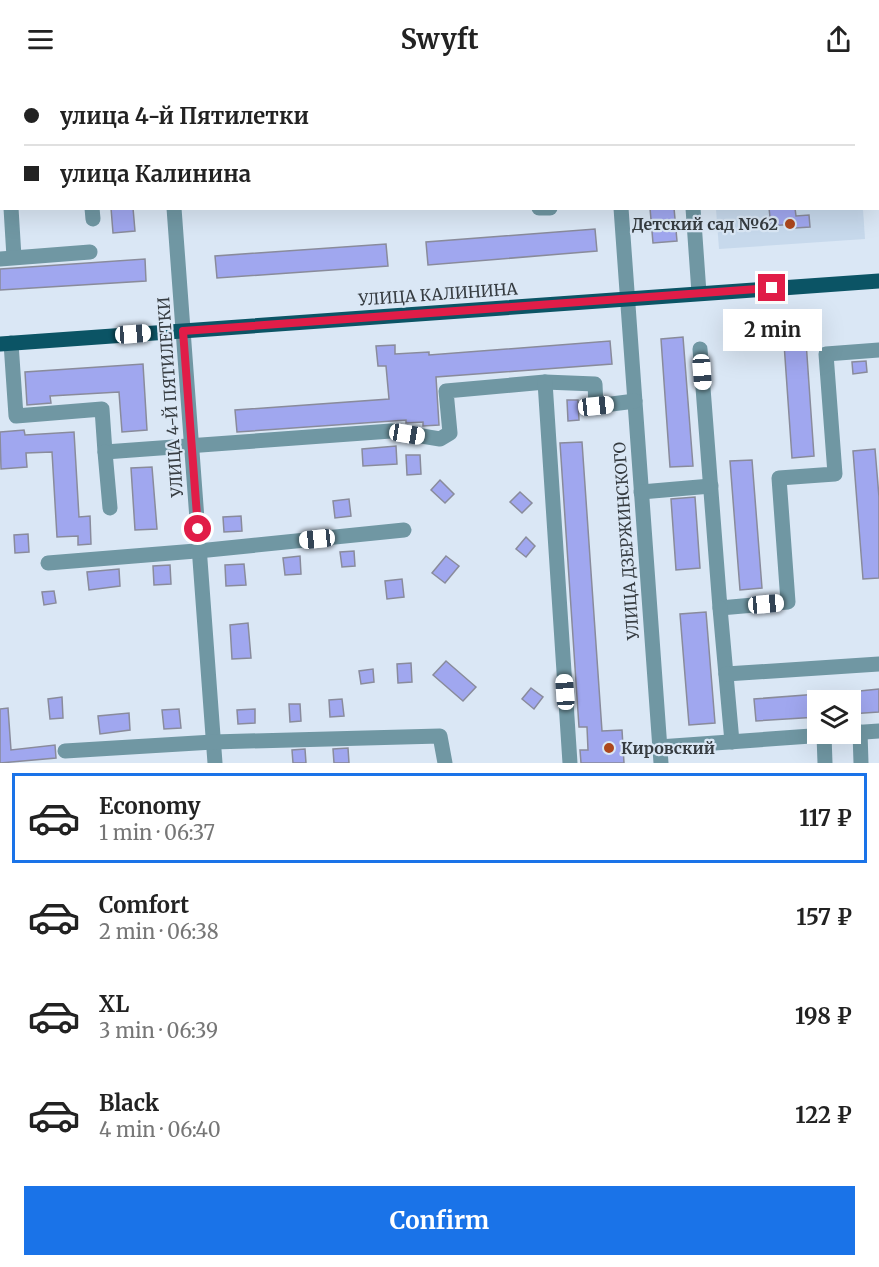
<!DOCTYPE html>
<html lang="en">
<head>
<meta charset="utf-8">
<style>
	:root { --surface:#fff; --page:#f2f2f2; --text:#222; --muted:#767676; --line:#e0e0e0; --accent:#1a73e8 }
	body { margin:0; font-family:Merriweather,serif; background:var(--page); color:var(--text); height:100vh; display:flex; flex-direction:column; font-size:22px; white-space:nowrap }
	* { box-sizing:border-box; margin:0 }
	p { font-size:20px; color:var(--muted) }
	.icon { flex:none; width:33px; height:33px; fill:none; stroke:currentColor; stroke-width:2; stroke-linecap:round; stroke-linejoin:round }
	.map { position:relative; height:685px; overflow:hidden }
	.panel { display:flex; flex-direction:column; background:var(--surface); flex:1 }
	.panel>* { flex:none }
	.hud { position:absolute; left:0px; top:0px; width:879px; height:132px; box-shadow:0 6px 24px #0002; display:grid; align-content:center; height:132px; padding:0 24px; background:var(--surface) }
	.controls { position:absolute; left:807px; top:612px; display:grid; gap:12px }
	.controls a { display:grid; place-items:center; width:54px; height:54px; border-radius:0px; background:var(--surface); box-shadow:0 6px 24px #0002; font-size:30px }
	.end { position:absolute; width:27px; height:27px; margin:-14px; border:8px solid #e11d48; background:#fff; box-shadow:0 0 0 3px #fff }
	.from { border-radius:50% }
	.bubble { position:absolute; height:42px; border-radius:0px; background:var(--surface); box-shadow:0 6px 24px #0002; font-size:20px; font-weight:700; line-height:42px; text-align:center }
	.car { position:absolute; width:18px; height:36px; margin:-18px -9px; border-radius:8px; box-shadow:0 0 4px 2px #0007; background:linear-gradient(#fff 24%,#345 0 40%,#fff 0 76%,#345 0 86%,#fff 0) }
	.hud b { display:flex; align-items:center; gap:21px; height:57px; font-size:22px }
	.hud b+b { border-top:2px solid var(--line) }
	.hud i { width:15px; height:15px; background:var(--text) }
	ul { padding:10px 0 0; list-style:none }
	li { display:flex; align-items:center; gap:18px; height:90px; margin:0 12px 9px; padding:0 12px; border:3px solid transparent; border-radius:0px }
	li div { flex:1 }
	li b { display:block; font-size:22px }
	li em { font-style:normal; font-weight:700 }
	li.on { border-color:var(--accent) }
	li>.icon { width:54px; height:54px; stroke-width:1.5 }
	.primary-button { display:flex; gap:12px; margin-top:auto; padding:12px 24px }
	.primary-button a { flex:1; height:69px; border-radius:0px; background:var(--accent); color:#fff; font-size:24px; font-weight:700; line-height:69px; text-align:center }
	header { display:flex; justify-content:space-between; align-items:center; height:78px; padding:0 24px; background:var(--surface); font-size:27px; font-weight:700 }
	.map>svg:first-child { display:block }
	.built { fill:#c7d9ec }
	.building { fill:#a0a7ef; stroke:#898b9b; stroke-width:1.5 }
	.lines { fill:none; stroke-linecap:round; stroke-linejoin:round }
	.minor { stroke:#7097a3; stroke-width:15 }
	.major { stroke:#0b5465; stroke-width:15 }
	.route { stroke:#e11d48; stroke-width:8 }
	.poi-dot { fill:#ad471d; stroke:#dae7f5; stroke-width:2 }
	.labels { text-anchor:middle; stroke-width:4.5; stroke-linejoin:round; paint-order:stroke }
	.poi-label { font-size:16px; font-weight:bold; fill:#363c41; stroke:#dae7f5; text-anchor:end }
	.street-label { font-size:16px; fill:#363c41; stroke:#dae7f5 }
</style>
</head>
<body>
<header><svg class="icon" aria-label="menu" viewBox="0 0 24 24"><path d="M4 6h16M4 12h16M4 18h16"/></svg>Swyft<svg class="icon" aria-label="share" viewBox="0 0 24 24"><path d="M12 15V3M7 8l5-5 5 5M5 13v7h14v-7"/></svg></header>
<div class="map">
<svg width="879" height="685" viewBox="0 0 879 685">
	<rect width="100%" height="100%" fill="#dae7f5"/>
	<!-- built -->
	<g class="built">
		<polygon points="331,0 510,0 510,1 331,2"/>
		<polygon points="716,131 863,131 865,161 719,171"/>
	</g>
	<!-- building -->
	<g class="building">
		<polygon points="111,130 133,130 135,153 113,155"/>
		<polygon points="650,130 674,130 677,163 653,165"/>
		<polygon points="769,130 795,130 796,138 809,137 810,149 795,150 794,146 771,148"/>
		<polygon points="595,151 597,173 428,187 426,164"/>
		<polygon points="386,166 388,188 217,200 215,178"/>
		<polygon points="145,181 146,203 0,212 0,191"/>
		<polygon points="805,249 814,378 792,380 783,251"/>
		<polygon points="683,259 693,388 670,389 661,261"/>
		<polygon points="610,263 612,286 436,299 439,347 423,348 423,344 406,345 406,342 237,354 235,332 389,321 386,288 378,288 376,268 395,267 395,276 429,274 429,277"/>
		<polygon points="866,283 867,294 853,296 852,284"/>
		<polygon points="143,286 147,352 122,354 119,314 50,318 51,325 27,327 25,294"/>
		<polygon points="567,322 578,322 579,342 568,343"/>
		<polygon points="24,352 25,357 74,354 79,439 90,438 91,466 78,467 78,458 57,459 52,374 26,375 27,389 1,391 0,354"/>
		<polygon points="582,364 602,653 622,652 624,685 581,685 580,672 588,672 587,649 579,649 560,365"/>
		<polygon points="396,368 397,386 363,388 362,371"/>
		<polygon points="875,371 879,419 879,500 863,501 853,373"/>
		<polygon points="406,377 420,377 421,396 407,397"/>
		<polygon points="752,382 762,510 740,512 730,383"/>
		<polygon points="152,389 157,451 135,452 131,390"/>
		<polygon points="440,402 454,416 445,425 431,412"/>
		<polygon points="520,414 532,425 522,435 510,424"/>
		<polygon points="695,419 700,490 676,492 671,421"/>
		<polygon points="349,421 351,438 335,440 333,423"/>
		<polygon points="241,438 242,453 224,454 223,439"/>
		<polygon points="28,456 29,474 15,475 14,457"/>
		<polygon points="526,459 535,468 526,479 516,471"/>
		<polygon points="354,473 355,488 342,489 340,474"/>
		<polygon points="300,478 301,496 285,497 283,480"/>
		<polygon points="446,478 459,488 445,505 432,495"/>
		<polygon points="244,486 246,507 226,508 225,487"/>
		<polygon points="170,487 171,506 154,507 153,488"/>
		<polygon points="119,491 120,508 89,512 87,494"/>
		<polygon points="402,501 404,519 387,521 385,503"/>
		<polygon points="54,513 56,525 44,527 42,514"/>
		<polygon points="706,534 715,645 689,647 680,536"/>
		<polygon points="248,545 251,580 232,581 230,547"/>
		<polygon points="446,583 476,609 463,623 433,597"/>
		<polygon points="411,585 412,604 398,605 397,586"/>
		<polygon points="373,591 374,604 361,606 359,593"/>
		<polygon points="531,610 543,619 534,631 522,621"/>
		<polygon points="879,611 879,634 850,636 850,614"/>
		<polygon points="818,616 818,639 756,643 754,621"/>
		<polygon points="62,619 63,640 50,641 48,621"/>
		<polygon points="342,621 344,638 330,639 329,622"/>
		<polygon points="289,626 300,626 301,643 290,644"/>
		<polygon points="8,630 11,672 55,667 56,680 0,685 0,631"/>
		<polygon points="179,631 181,650 164,651 162,632"/>
		<polygon points="255,631 255,645 238,646 237,632"/>
		<polygon points="129,635 130,652 100,656 98,638"/>
		<polygon points="348,670 349,685 334,685 333,671"/>
		<polygon points="305,671 306,685 293,685 292,672"/>
	</g>
	<g class="lines">
		<!-- minor -->
		<g class="minor">
			<polyline points="81,0 82,2"/>
			<polyline points="164,0 164,2"/>
			<polyline points="291,0 292,2"/>
			<polyline points="573,0 573,2"/>
			<polyline points="684,0 684,2"/>
			<polyline points="746,0 746,2"/>
			<polyline points="0,123 2,123"/>
			<polyline points="11,130 14,179"/>
			<polyline points="92,130 93,141"/>
			<polyline points="174,130 215,685"/>
			<polyline points="539,130 550,130"/>
			<polyline points="621,130 661,685"/>
			<polyline points="693,130 699,215"/>
			<polyline points="0,181 90,174"/>
			<polyline points="11,265 16,338 102,331 105,374 391,353 440,361 450,355 446,313 545,304 595,306 596,328 635,323"/>
			<polyline points="700,271 720,530 788,524 779,400 835,396 826,276 879,272"/>
			<polyline points="545,304 570,685"/>
			<polyline points="105,374 110,430"/>
			<polyline points="641,414 711,408"/>
			<polyline points="48,485 208,472 404,452"/>
			<polyline points="720,530 732,664"/>
			<polyline points="726,596 879,586"/>
			<polyline points="860,654 861,685"/>
			<polyline points="850,655 879,653"/>
			<polyline points="824,657 825,685"/>
			<polyline points="659,669 839,656"/>
			<polyline points="65,673 213,664 440,658 445,685"/>
		</g>
		<!-- major -->
		<polyline class="major" points="0,266 879,203"/>
	</g>
	<g class="lines">
		<!-- route -->
		<polyline class="route" points="198,451 183,253 772,210"/>
	</g>
	<!-- markers -->
	<g class="poi-dot">
		<circle cx="790" cy="146" r="6"/>
		<circle cx="609" cy="670" r="6"/>
	</g>
	<g class="labels">
		<!-- poi labels -->
		<g class="poi-label">
			<text x="778" y="152">Детский сад №62</text>
			<text x="621" y="676" text-anchor="start">Кировский</text>
		</g>
		<!-- street labels -->
		<g class="street-label">
			<text transform="translate(438 216) rotate(-4)" y="6">УЛИЦА КАЛИНИНА</text>
			<text transform="translate(170 319) rotate(-94)" y="6">УЛИЦА 4-Й ПЯТИЛЕТКИ</text>
			<text transform="translate(626 463) rotate(-94)" y="6">УЛИЦА ДЗЕРЖИНСКОГО</text>
		</g>
	</g>
</svg>
<div class="controls">
<a><svg class="icon" aria-label="layers" viewBox="0 0 24 24"><path d="M12 4l9 5-9 5-9-5zM3 14l9 5 9-5"/></svg></a>
</div>
<i class="end from" style="left:198px;top:451px"></i>
<i class="end" style="left:772px;top:210px"></i>
<div class="bubble" style="left:723px;top:231px;width:99px">2 min</div>
<i class="car" style="left:133px;top:256px;rotate:86deg"></i>
<i class="car" style="left:702px;top:294px;rotate:176deg"></i>
<i class="car" style="left:596px;top:328px;rotate:84deg"></i>
<i class="car" style="left:407px;top:356px;rotate:99deg"></i>
<i class="car" style="left:317px;top:461px;rotate:264deg"></i>
<i class="car" style="left:766px;top:526px;rotate:85deg"></i>
<i class="car" style="left:565px;top:614px;rotate:356deg"></i>
<div class="hud">
<b><i class="from"></i>улица 4-й Пятилетки</b>
<b><i></i>улица Калинина</b>
</div>
</div>
<section class="panel">
<ul>
<li class="on"><svg class="icon" aria-label="car" viewBox="0 0 24 24"><path d="M5 17H2v-5l4-1 3-4h7l3 4 3 1v5h-3M9 17h6M6 11h13"/><circle cx="7" cy="17" r="2"/><circle cx="17" cy="17" r="2"/></svg><div><b>Economy</b><p>1 min · 06:37</p></div><em>117 ₽</em></li>
<li><svg class="icon" aria-label="car" viewBox="0 0 24 24"><path d="M5 17H2v-5l4-1 3-4h7l3 4 3 1v5h-3M9 17h6M6 11h13"/><circle cx="7" cy="17" r="2"/><circle cx="17" cy="17" r="2"/></svg><div><b>Comfort</b><p>2 min · 06:38</p></div><em>157 ₽</em></li>
<li><svg class="icon" aria-label="car" viewBox="0 0 24 24"><path d="M5 17H2v-5l4-1 3-4h7l3 4 3 1v5h-3M9 17h6M6 11h13"/><circle cx="7" cy="17" r="2"/><circle cx="17" cy="17" r="2"/></svg><div><b>XL</b><p>3 min · 06:39</p></div><em>198 ₽</em></li>
<li><svg class="icon" aria-label="car" viewBox="0 0 24 24"><path d="M5 17H2v-5l4-1 3-4h7l3 4 3 1v5h-3M9 17h6M6 11h13"/><circle cx="7" cy="17" r="2"/><circle cx="17" cy="17" r="2"/></svg><div><b>Black</b><p>4 min · 06:40</p></div><em>122 ₽</em></li>
</ul>
<div class="primary-button"><a>Confirm</a></div>
</section>
</body>
</html>
